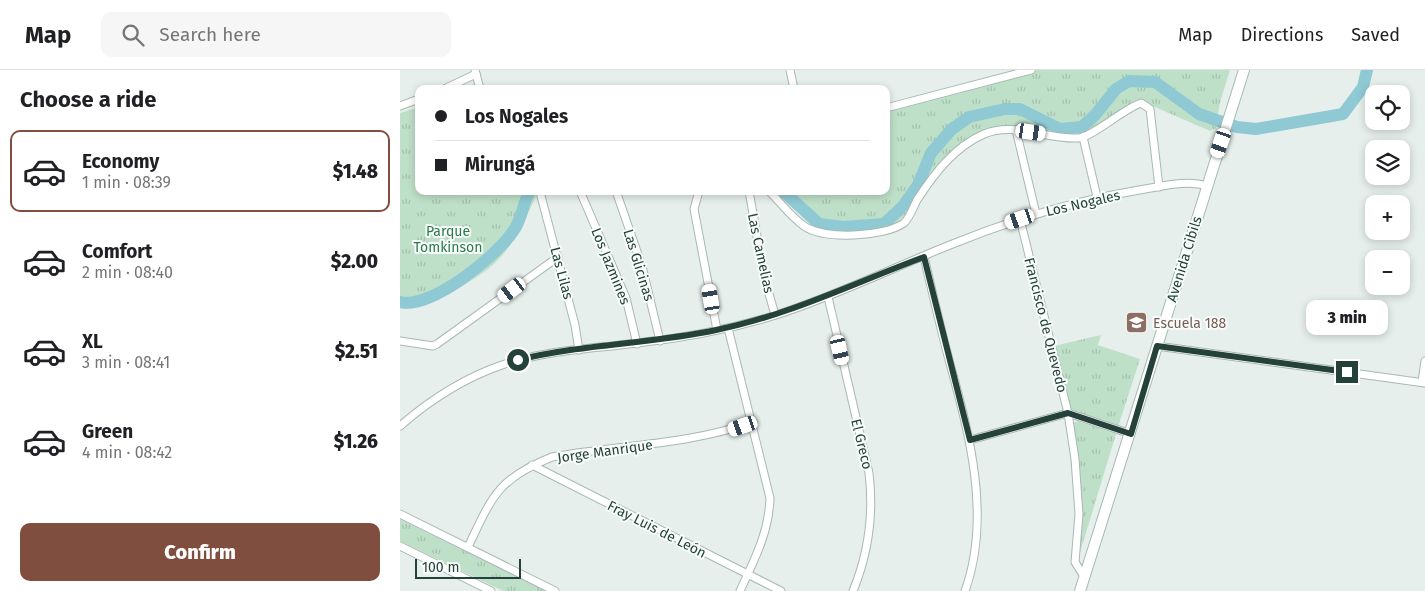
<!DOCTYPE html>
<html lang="en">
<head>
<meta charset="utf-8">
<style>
	:root { --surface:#fff; --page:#f6f6f6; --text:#202124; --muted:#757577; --line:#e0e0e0; --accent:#7f4e3f }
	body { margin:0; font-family:"Fira Sans",sans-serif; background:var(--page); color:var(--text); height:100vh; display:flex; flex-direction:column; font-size:19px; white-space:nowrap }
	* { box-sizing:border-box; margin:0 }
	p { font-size:16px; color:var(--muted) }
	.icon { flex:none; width:28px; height:28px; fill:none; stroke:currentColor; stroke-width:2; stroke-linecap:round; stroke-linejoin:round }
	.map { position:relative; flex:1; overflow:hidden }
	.side { display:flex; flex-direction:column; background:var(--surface); width:400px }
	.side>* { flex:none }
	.guide { position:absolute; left:15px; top:15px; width:475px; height:110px; border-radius:10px; box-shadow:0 2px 8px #0003; display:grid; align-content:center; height:110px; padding:0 20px; background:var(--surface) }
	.fabs { position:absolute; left:965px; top:15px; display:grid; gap:10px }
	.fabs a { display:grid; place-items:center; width:45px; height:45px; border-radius:10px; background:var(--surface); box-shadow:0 2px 8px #0003; font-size:25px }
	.scale { position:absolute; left:15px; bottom:12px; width:106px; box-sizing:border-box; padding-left:5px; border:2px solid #24423a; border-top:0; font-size:14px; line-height:18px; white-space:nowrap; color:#24423a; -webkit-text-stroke:4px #f7fbf9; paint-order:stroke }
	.end { position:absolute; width:22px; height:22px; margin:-11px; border:6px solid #24423a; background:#fff; box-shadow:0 0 0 2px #fff }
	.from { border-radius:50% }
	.bubble { position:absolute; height:35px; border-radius:10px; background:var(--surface); box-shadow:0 2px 8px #0003; font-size:16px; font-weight:800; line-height:35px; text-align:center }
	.car { position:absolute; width:15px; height:30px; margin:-15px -8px; border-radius:6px; box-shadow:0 0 4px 1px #0007; background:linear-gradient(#fff 24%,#345 0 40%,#fff 0 76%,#345 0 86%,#fff 0) }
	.guide b { display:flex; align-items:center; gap:18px; height:48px; font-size:19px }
	.guide b+b { border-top:1px solid var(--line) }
	.guide i { width:12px; height:12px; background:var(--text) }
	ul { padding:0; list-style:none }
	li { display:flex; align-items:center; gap:15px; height:82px; margin:0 10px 8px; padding:0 10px; border:2px solid transparent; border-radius:10px }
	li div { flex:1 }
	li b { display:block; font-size:19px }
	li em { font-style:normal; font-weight:800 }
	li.current { border-color:var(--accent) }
	li>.icon { width:45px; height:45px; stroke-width:1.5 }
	h2 { padding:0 20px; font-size:22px; line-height:60px }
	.primary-button { display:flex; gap:10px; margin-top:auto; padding:10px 20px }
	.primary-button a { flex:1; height:58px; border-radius:10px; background:var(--accent); color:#fff; font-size:20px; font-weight:800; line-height:58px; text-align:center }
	header { display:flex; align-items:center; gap:30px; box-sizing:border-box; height:70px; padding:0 25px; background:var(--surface); border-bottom:1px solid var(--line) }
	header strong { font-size:24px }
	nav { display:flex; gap:28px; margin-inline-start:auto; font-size:18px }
	.search { width:350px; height:45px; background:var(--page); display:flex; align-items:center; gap:12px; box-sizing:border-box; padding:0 18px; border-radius:10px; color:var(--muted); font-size:19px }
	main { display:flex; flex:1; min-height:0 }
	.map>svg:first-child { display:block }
	.grass { fill:url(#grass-tufts) }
	.pitch { fill:#bfe0c8 }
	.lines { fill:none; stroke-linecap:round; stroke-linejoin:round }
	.river { stroke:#8ec9d4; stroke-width:12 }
	.street-casing { stroke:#a8b8b2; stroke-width:9 }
	.secondary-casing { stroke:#a4bbb3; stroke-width:12 }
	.street { stroke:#fff; stroke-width:7 }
	.secondary { stroke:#fff; stroke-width:10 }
	.route { stroke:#24423a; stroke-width:6 }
	.labels { text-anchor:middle; stroke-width:4; stroke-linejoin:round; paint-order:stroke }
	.street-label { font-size:14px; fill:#24423a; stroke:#f7fbf9 }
	.park-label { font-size:14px; fill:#2d7a4b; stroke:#f7fbf9 }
	.education-label { font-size:14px; fill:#785e54; stroke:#f7fbf9; text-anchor:start }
</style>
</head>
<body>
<header>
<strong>Map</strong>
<div class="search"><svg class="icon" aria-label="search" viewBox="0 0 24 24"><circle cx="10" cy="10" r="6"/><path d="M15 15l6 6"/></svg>Search here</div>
<nav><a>Map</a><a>Directions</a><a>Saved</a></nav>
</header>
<main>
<section class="side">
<h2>Choose a ride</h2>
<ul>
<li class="current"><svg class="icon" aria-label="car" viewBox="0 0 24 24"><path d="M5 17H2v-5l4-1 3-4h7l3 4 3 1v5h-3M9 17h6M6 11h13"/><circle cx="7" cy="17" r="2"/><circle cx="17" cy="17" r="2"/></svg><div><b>Economy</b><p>1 min · 08:39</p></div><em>$1.48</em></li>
<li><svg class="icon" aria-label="car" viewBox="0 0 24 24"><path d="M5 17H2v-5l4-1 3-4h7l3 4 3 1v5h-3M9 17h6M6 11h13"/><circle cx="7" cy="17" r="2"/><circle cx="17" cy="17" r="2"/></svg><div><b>Comfort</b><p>2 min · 08:40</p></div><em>$2.00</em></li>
<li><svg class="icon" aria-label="car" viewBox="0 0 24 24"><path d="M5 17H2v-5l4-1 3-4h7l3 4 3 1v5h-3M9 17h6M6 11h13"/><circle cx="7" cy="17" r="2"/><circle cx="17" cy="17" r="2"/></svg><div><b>XL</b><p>3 min · 08:41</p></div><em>$2.51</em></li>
<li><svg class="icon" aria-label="car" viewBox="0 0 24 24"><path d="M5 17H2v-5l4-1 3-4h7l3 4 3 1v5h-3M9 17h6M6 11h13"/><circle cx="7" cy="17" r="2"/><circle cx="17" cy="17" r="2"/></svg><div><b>Green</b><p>4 min · 08:42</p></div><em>$1.26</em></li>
</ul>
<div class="primary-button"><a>Confirm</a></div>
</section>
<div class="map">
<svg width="1025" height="521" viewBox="0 0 1025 521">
	<defs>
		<pattern id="grass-tufts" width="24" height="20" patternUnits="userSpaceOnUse" patternTransform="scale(1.25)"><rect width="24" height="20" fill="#bfe0c8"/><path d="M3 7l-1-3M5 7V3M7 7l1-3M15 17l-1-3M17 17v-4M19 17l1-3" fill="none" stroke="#a4c1ad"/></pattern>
	</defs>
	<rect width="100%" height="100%" fill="#e6efeb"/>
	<!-- grass -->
	<g class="grass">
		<polygon points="636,0 830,0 820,32 816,58 810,61 739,30 684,62 672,63 609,55 587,58 564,71 537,95 508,141 499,151 470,162 415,158 376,121 486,121 486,42"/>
		<path d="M19 37V121H139C127 144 116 172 98 190 83 206 37 233 15 237 11 238 5 237 0 237V43Z"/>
		<polygon points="701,265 698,275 740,289 718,357 670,340 654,276"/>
		<polygon points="677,351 716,364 678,489 681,421 673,354"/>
		<polygon points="0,449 147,521 103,521 0,471"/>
	</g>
	<!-- pitch -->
	<polygon class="pitch" points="486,66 499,106 486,110"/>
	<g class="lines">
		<!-- river -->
		<g class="river">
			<polyline points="383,121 419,154 443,157 484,154 503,136 518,115 531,83 552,59 569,47 605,39 620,39 660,59 682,57 695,45 716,19 729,11 755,12 799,44 837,57 856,59 943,44 963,17 967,0"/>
			<path d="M0 232C31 240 98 185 114 160 122 149 124 129 130 121"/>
		</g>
		<defs>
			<g id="street">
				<polyline points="75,0 80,19"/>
				<polyline points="390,0 394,19"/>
				<polyline points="44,19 76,4"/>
				<polyline points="0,36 19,29"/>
				<polyline points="486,38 631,0"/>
				<polyline points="616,60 636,144"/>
				<polyline points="683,67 697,127"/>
				<polyline points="180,121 226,228 237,274"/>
				<polyline points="216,121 242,196 260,271"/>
				<polyline points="299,121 294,139 317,260"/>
				<polyline points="349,121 364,206 375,245"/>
				<path d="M369 121C381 133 391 147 404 156 424 170 484 167 504 153 509 149 514 136 517 130 534 104 554 77 584 64 614 51 647 70 678 68 693 67 723 39 741 33L750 39 759 117"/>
				<polyline points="141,126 175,255 179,280"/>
				<polyline points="620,149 668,343 675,389 679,444 675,492 685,508"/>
				<path d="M524 187C532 221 540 256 549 290 569 363 592 446 565 521"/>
				<path d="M428 227 469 403C474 445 469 482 453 521"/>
				<path d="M328 258 370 428C369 463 354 490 340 521"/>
				<polyline points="0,271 33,276 37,274 158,187"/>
				<polyline points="757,276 1025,313"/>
				<polyline points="1022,312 1025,291"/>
				<path d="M0 356C30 330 64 308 102 295 145 280 192 279 237 273 284 268 331 259 376 245 436 226 492 198 550 175 611 150 674 131 739 120 760 117 786 109 807 116"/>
				<polyline points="570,370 668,343 731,364"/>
				<polyline points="132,395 381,521"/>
				<polyline points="0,444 155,521"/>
				<polyline points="0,476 91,521"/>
				<path d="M68 477C92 427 97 409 152 387 219 375 288 375 353 352"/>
			</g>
			<polyline id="secondary" points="680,521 844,0"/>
		</defs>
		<!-- street casing -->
		<use href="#street" class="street-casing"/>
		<!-- secondary casing -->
		<use href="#secondary" class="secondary-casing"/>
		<!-- street -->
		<use href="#street" class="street"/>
		<!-- secondary -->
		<use href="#secondary" class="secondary"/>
	</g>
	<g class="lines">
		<!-- route -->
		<path class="route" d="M118 290C182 274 251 274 316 260 390 245 454 213 524 187L570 370 668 343 731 364 757 276 947 302"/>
	</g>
	<!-- icons -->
	<defs>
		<symbol id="school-square" viewBox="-11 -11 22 22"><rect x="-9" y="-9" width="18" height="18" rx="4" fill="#8d6e63" stroke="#f7fbf9"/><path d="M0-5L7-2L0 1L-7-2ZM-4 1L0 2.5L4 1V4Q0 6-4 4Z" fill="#fff"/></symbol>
	</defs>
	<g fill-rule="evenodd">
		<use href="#school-square" x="724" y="240" width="25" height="25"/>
	</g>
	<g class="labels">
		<!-- street labels -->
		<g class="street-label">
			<text transform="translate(683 133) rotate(-13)" y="5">Los Nogales</text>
			<text transform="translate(361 183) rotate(78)" y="5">Las Camelias</text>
			<text transform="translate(784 189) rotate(-73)" y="5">Avenida Cibils</text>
			<text transform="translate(239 195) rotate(73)" y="5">Las Glicinas</text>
			<text transform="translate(211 196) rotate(68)" y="5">Los Jazmines</text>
			<text transform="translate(162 203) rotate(75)" y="5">Las Lilas</text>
			<text transform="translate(646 255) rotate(76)" y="5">Francisco de Quevedo</text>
			<text transform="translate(462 374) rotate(76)" y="5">El Greco</text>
			<text transform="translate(205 381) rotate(-8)" y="5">Jorge Manrique</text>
			<text transform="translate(257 459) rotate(27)" y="5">Fray Luis de León</text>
		</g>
		<!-- park labels -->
		<g class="park-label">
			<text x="48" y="166">Parque<tspan x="48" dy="16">Tomkinson</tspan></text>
		</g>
		<!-- education labels -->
		<g class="education-label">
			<text x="753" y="258">Escuela 188</text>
		</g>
	</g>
</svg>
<div class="fabs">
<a><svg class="icon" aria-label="locate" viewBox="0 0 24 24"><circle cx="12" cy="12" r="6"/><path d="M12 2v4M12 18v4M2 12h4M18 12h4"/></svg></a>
<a><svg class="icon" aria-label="layers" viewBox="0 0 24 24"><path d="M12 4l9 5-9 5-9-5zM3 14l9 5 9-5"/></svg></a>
<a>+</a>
<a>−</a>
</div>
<div class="scale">100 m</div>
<i class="end from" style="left:118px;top:290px"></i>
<i class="end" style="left:947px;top:302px"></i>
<div class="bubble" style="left:906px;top:230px;width:82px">3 min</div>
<i class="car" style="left:631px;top:62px;rotate:98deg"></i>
<i class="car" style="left:821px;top:73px;rotate:199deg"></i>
<i class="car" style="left:620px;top:149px;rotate:251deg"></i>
<i class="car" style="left:112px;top:220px;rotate:233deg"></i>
<i class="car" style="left:311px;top:229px;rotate:350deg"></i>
<i class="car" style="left:440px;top:280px;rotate:167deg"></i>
<i class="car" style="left:343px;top:356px;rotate:251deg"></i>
<div class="guide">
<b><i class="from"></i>Los Nogales</b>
<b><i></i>Mirungá</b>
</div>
</div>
</main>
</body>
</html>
